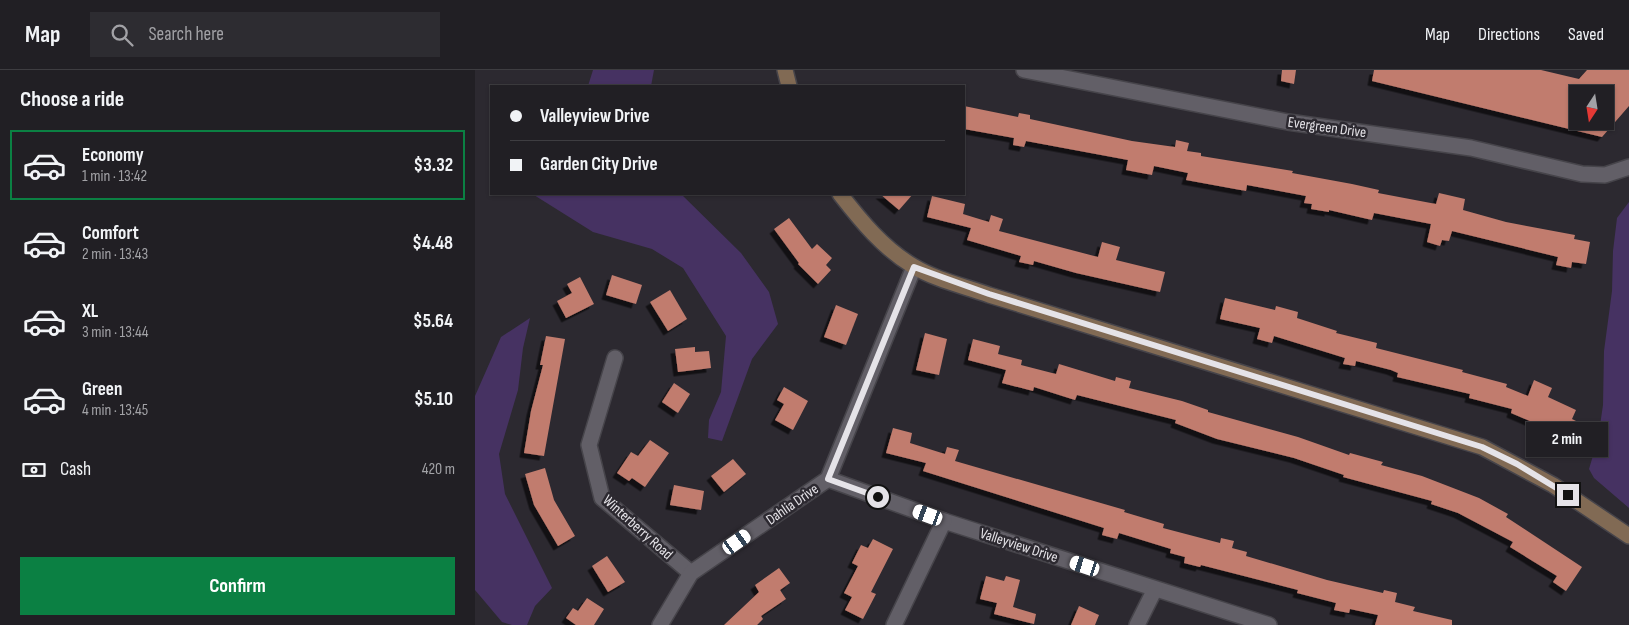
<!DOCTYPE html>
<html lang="en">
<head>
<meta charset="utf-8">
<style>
	:root { --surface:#211f24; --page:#2d2c31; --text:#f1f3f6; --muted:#a2a2a6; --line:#3e3d41; --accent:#0b8043 }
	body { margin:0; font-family:"Sofia Sans Condensed",sans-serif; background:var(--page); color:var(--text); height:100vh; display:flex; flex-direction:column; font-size:19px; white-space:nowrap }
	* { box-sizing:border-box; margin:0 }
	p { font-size:16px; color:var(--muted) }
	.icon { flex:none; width:28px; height:28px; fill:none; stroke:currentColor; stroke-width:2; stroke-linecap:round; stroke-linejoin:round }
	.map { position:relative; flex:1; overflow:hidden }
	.details { display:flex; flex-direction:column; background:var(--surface); width:475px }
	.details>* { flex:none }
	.hud { position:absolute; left:15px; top:15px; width:475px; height:110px; border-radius:0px; box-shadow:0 1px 4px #0004,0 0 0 1px var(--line); display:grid; align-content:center; height:110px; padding:0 20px; background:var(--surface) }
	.needle { width:32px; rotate:192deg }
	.buttons { position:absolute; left:1094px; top:15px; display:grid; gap:10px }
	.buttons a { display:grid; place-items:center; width:45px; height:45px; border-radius:0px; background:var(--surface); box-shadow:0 1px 4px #0004,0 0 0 1px var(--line); font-size:25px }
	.end { position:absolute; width:22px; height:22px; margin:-11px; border:6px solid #e5e3e8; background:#111; box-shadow:0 0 0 2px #111 }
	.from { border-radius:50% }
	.bubble { position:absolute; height:35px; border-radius:0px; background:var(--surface); box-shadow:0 1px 4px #0004,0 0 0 1px var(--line); font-size:16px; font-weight:700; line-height:35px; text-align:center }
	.car { position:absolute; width:15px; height:30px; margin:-15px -8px; border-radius:6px; box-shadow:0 0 4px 1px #0007; background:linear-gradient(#fff 24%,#345 0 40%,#fff 0 76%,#345 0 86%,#fff 0) }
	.hud b { display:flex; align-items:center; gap:18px; height:48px; font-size:19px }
	.hud b+b { border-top:1px solid var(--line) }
	.hud i { width:12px; height:12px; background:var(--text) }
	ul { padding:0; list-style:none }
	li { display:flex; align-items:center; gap:15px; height:70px; margin:0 10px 8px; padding:0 10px; border:2px solid transparent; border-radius:0px }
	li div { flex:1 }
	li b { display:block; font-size:19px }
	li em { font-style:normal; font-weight:700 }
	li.current { border-color:var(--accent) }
	li>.icon { width:45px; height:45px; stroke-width:1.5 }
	h2 { padding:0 20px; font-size:22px; line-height:60px }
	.pay { display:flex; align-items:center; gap:12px; height:55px; padding:0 20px; font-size:19px }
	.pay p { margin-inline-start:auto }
	.button { display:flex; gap:10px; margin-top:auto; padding:10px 20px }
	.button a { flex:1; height:58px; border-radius:0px; background:var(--accent); color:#fff; font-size:20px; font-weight:700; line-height:58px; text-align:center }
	header { display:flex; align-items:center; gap:30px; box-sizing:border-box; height:70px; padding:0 25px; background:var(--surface); border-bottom:1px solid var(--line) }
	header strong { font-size:24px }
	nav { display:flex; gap:28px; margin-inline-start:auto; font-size:18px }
	.search { width:350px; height:45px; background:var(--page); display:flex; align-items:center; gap:12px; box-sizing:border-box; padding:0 18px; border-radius:0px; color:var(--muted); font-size:19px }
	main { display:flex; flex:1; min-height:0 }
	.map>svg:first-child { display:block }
	.green { fill:#463262 }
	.building { fill:#c17c6e; fill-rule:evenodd; filter:url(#shadow) }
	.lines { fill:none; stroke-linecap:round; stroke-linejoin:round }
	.street-casing { stroke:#46444a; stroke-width:18 }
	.secondary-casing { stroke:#46444a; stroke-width:18 }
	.street { stroke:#625f67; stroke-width:15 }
	.secondary { stroke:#816a54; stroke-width:15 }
	.route { stroke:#e5e3e8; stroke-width:6 }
	.labels { text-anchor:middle; stroke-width:5; stroke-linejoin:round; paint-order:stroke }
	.street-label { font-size:15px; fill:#e5e3e8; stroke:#2c2930 }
</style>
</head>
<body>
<header>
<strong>Map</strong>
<div class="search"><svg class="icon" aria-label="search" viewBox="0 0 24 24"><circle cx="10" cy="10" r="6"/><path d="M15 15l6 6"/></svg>Search here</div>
<nav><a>Map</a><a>Directions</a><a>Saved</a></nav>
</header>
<main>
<section class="details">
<h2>Choose a ride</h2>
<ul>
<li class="current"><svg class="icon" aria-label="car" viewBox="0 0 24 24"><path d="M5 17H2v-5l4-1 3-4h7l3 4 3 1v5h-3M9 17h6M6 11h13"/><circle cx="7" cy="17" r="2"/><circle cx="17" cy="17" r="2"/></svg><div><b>Economy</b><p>1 min · 13:42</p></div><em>$3.32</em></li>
<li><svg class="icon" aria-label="car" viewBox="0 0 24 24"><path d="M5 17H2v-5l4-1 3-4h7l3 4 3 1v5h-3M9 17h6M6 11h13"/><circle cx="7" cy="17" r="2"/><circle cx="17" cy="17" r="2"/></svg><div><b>Comfort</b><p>2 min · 13:43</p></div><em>$4.48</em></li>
<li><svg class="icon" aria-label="car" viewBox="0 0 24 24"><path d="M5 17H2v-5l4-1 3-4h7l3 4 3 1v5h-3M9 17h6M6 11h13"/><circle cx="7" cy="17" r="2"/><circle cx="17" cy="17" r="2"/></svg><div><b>XL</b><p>3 min · 13:44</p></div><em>$5.64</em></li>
<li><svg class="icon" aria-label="car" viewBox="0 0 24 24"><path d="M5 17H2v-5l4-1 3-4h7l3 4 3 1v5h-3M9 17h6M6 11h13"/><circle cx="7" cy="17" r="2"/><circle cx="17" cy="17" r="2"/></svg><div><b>Green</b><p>4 min · 13:45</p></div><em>$5.10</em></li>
</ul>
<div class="pay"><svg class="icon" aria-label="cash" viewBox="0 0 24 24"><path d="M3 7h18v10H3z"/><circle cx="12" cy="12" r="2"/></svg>Cash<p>420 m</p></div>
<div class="button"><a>Confirm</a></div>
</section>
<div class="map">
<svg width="1154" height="555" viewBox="0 0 1154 555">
	<defs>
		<filter id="shadow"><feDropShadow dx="-4.5" dy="4.5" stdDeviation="0" flood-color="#0009"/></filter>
	</defs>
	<rect width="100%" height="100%" fill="#2c2930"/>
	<!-- green -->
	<g class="green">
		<polygon points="118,0 179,0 176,16 113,16"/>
		<polygon points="206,124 266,183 294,222 303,254 277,289 247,371 233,368 234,350 246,322 251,266 208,198 177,179 118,162 59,125"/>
		<polygon points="1154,132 1154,438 1119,408 1114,399 1123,369 1128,335 1129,281 1137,221 1138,181 1142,148"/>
		<polygon points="55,248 48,278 43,320 24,384 30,424 77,518 60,536 52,555 37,555 27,552 0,520 0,326 26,267"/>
	</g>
	<!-- building -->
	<g class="building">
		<polygon points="807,0 821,0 819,14 806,11"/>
		<path d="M899 0H1066L1104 9 1112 0H1154V36L1127 67 897 11ZM1102 24H1130V51H1102Z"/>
		<polygon points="489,36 543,47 544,43 555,45 555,49 657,71 700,77 701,70 714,73 712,81 726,83 726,86 818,101 817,103 877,114 904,120 903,123 961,134 964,123 990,129 988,140 1031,152 1100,165 1099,169 1115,172 1111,194 1097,192 1096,198 1081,195 1083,187 977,161 974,171 967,170 965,176 952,172 956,154 899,143 897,150 854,140 854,142 836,139 837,134 829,133 831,126 772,115 771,121 711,110 713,103 679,96 677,105 651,100 653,90 551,71 549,77 538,75 539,68 489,59"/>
		<polygon points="405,124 438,124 424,140"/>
		<polygon points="457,126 490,134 488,144 514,152 516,145 528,149 524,161 623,187 627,172 645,177 641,190 690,202 685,222 601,203 559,191 558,195 544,192 546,186 492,170 496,158 452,147"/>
		<polygon points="314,148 337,179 342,174 357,188 351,195 356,200 343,214 323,194 324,193 299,159"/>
		<polygon points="137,205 167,215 161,234 131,225"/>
		<polygon points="105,207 119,234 91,248 82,231 97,223 92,214"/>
		<polygon points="195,220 212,249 193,261 175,232"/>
		<polygon points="750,228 800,240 801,236 823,242 822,248 862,261 861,263 902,273 901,278 988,300 987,302 1032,314 1031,317 1053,326 1059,310 1077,318 1073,327 1101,340 1097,349 1113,357 1103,377 1074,363 1076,360 1036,343 1037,339 994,328 995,324 922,307 923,303 916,300 881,291 880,296 868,294 870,288 799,266 797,273 782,269 785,258 745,249"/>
		<polygon points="361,235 383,244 371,275 349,267"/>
		<polygon points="450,263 472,269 464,305 441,300"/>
		<polygon points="71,266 90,269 69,386 49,383 56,341 68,295 65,295"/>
		<polygon points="498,269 525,276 523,284 547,290 546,295 581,304 584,294 640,311 641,307 656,311 654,318 707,331 733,340 733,342 823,367 874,385 875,383 908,392 906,395 947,406 1004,428 1033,444 1031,447 1107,497 1091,521 1078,512 1082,506 1035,477 1038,472 983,443 956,434 957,431 868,407 869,405 819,388 742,369 700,353 701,350 602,325 600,330 559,317 558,321 527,313 531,300 493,290"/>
		<polygon points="220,277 220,282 234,281 236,298 203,302 200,279"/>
		<polygon points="199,313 215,324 203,343 187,332"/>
		<polygon points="309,317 333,331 318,360 300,350 309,334 302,330"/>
		<polygon points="418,358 437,363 435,373 470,384 472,377 484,380 480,391 650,440 649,442 689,454 688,458 745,473 746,468 759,471 757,478 772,482 771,486 852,510 908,523 909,520 922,523 920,532 940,537 938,541 977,550 977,555 900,555 903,545 875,539 874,543 859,540 861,533 822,523 823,520 726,495 725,497 709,493 710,487 695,483 696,479 644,463 642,469 627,465 629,458 448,401 451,393 411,383"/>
		<polygon points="175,370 194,383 170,417 157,408 154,411 142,403 156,382 163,386"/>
		<polygon points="258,389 271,404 249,422 236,406"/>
		<polygon points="70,398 79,430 100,466 83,476 59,435 50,404"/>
		<polygon points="199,415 229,421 226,440 195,435"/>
		<polygon points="398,469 418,479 396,522 401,524 388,549 370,540 377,527 369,523 383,496 377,493 386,475 393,478"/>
		<polygon points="132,486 150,512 133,522 117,496"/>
		<polygon points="304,498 315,513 305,520 311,529 286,546 288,549 282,555 249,555 284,522 280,515"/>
		<polygon points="511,506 529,511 531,506 545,510 538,537 561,544 559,554 519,544 522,533 505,529"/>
		<polygon points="112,528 129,539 119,555 101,555 91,548 98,538 103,541"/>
		<polygon points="604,536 624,545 620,555 596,555"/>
	</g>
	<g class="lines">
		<defs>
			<g id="street">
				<polyline points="549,0 813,52 996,78 1107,104 1130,105 1154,97"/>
				<polyline points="140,288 114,375 127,428 216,503"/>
				<polyline points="353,409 469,451 794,555"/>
				<polyline points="185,555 216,503 353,409 439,197"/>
				<polyline points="419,555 469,451"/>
				<polyline points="662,555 680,519"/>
			</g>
			<g id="secondary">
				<polyline points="310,0 314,16"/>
				<path d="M365 124C386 151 408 178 438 196 461 210 489 216 514 225L1007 377 1078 415 1154 466"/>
			</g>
		</defs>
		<!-- street casing -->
		<use href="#street" class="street-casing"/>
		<!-- secondary casing -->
		<use href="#secondary" class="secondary-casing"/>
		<!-- street -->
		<use href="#street" class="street"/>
		<!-- secondary -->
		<use href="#secondary" class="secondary"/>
	</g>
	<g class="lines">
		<!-- route -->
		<polyline class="route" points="403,427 353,409 439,197 514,224 1007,377 1042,394 1093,425"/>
	</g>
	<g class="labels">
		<!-- street labels -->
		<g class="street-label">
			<text transform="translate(852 57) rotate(8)" y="5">Evergreen Drive</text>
			<text transform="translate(317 434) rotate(-35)" y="5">Dahlia Drive</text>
			<text transform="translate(163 457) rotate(42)" y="5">Winterberry Road</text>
			<text transform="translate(544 475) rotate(18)" y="5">Valleyview Drive</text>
		</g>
	</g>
</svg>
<div class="buttons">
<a><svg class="needle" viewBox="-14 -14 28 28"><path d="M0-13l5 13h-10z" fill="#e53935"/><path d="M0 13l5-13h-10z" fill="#a2a2a6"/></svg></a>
</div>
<i class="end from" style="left:403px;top:427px"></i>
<i class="end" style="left:1093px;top:425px"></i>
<div class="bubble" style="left:1051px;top:352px;width:82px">2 min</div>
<i class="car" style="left:453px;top:445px;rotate:290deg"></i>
<i class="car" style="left:262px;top:472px;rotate:55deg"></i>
<i class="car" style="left:610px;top:496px;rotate:288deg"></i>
<div class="hud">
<b><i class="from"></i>Valleyview Drive</b>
<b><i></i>Garden City Drive</b>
</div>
</div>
</main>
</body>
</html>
